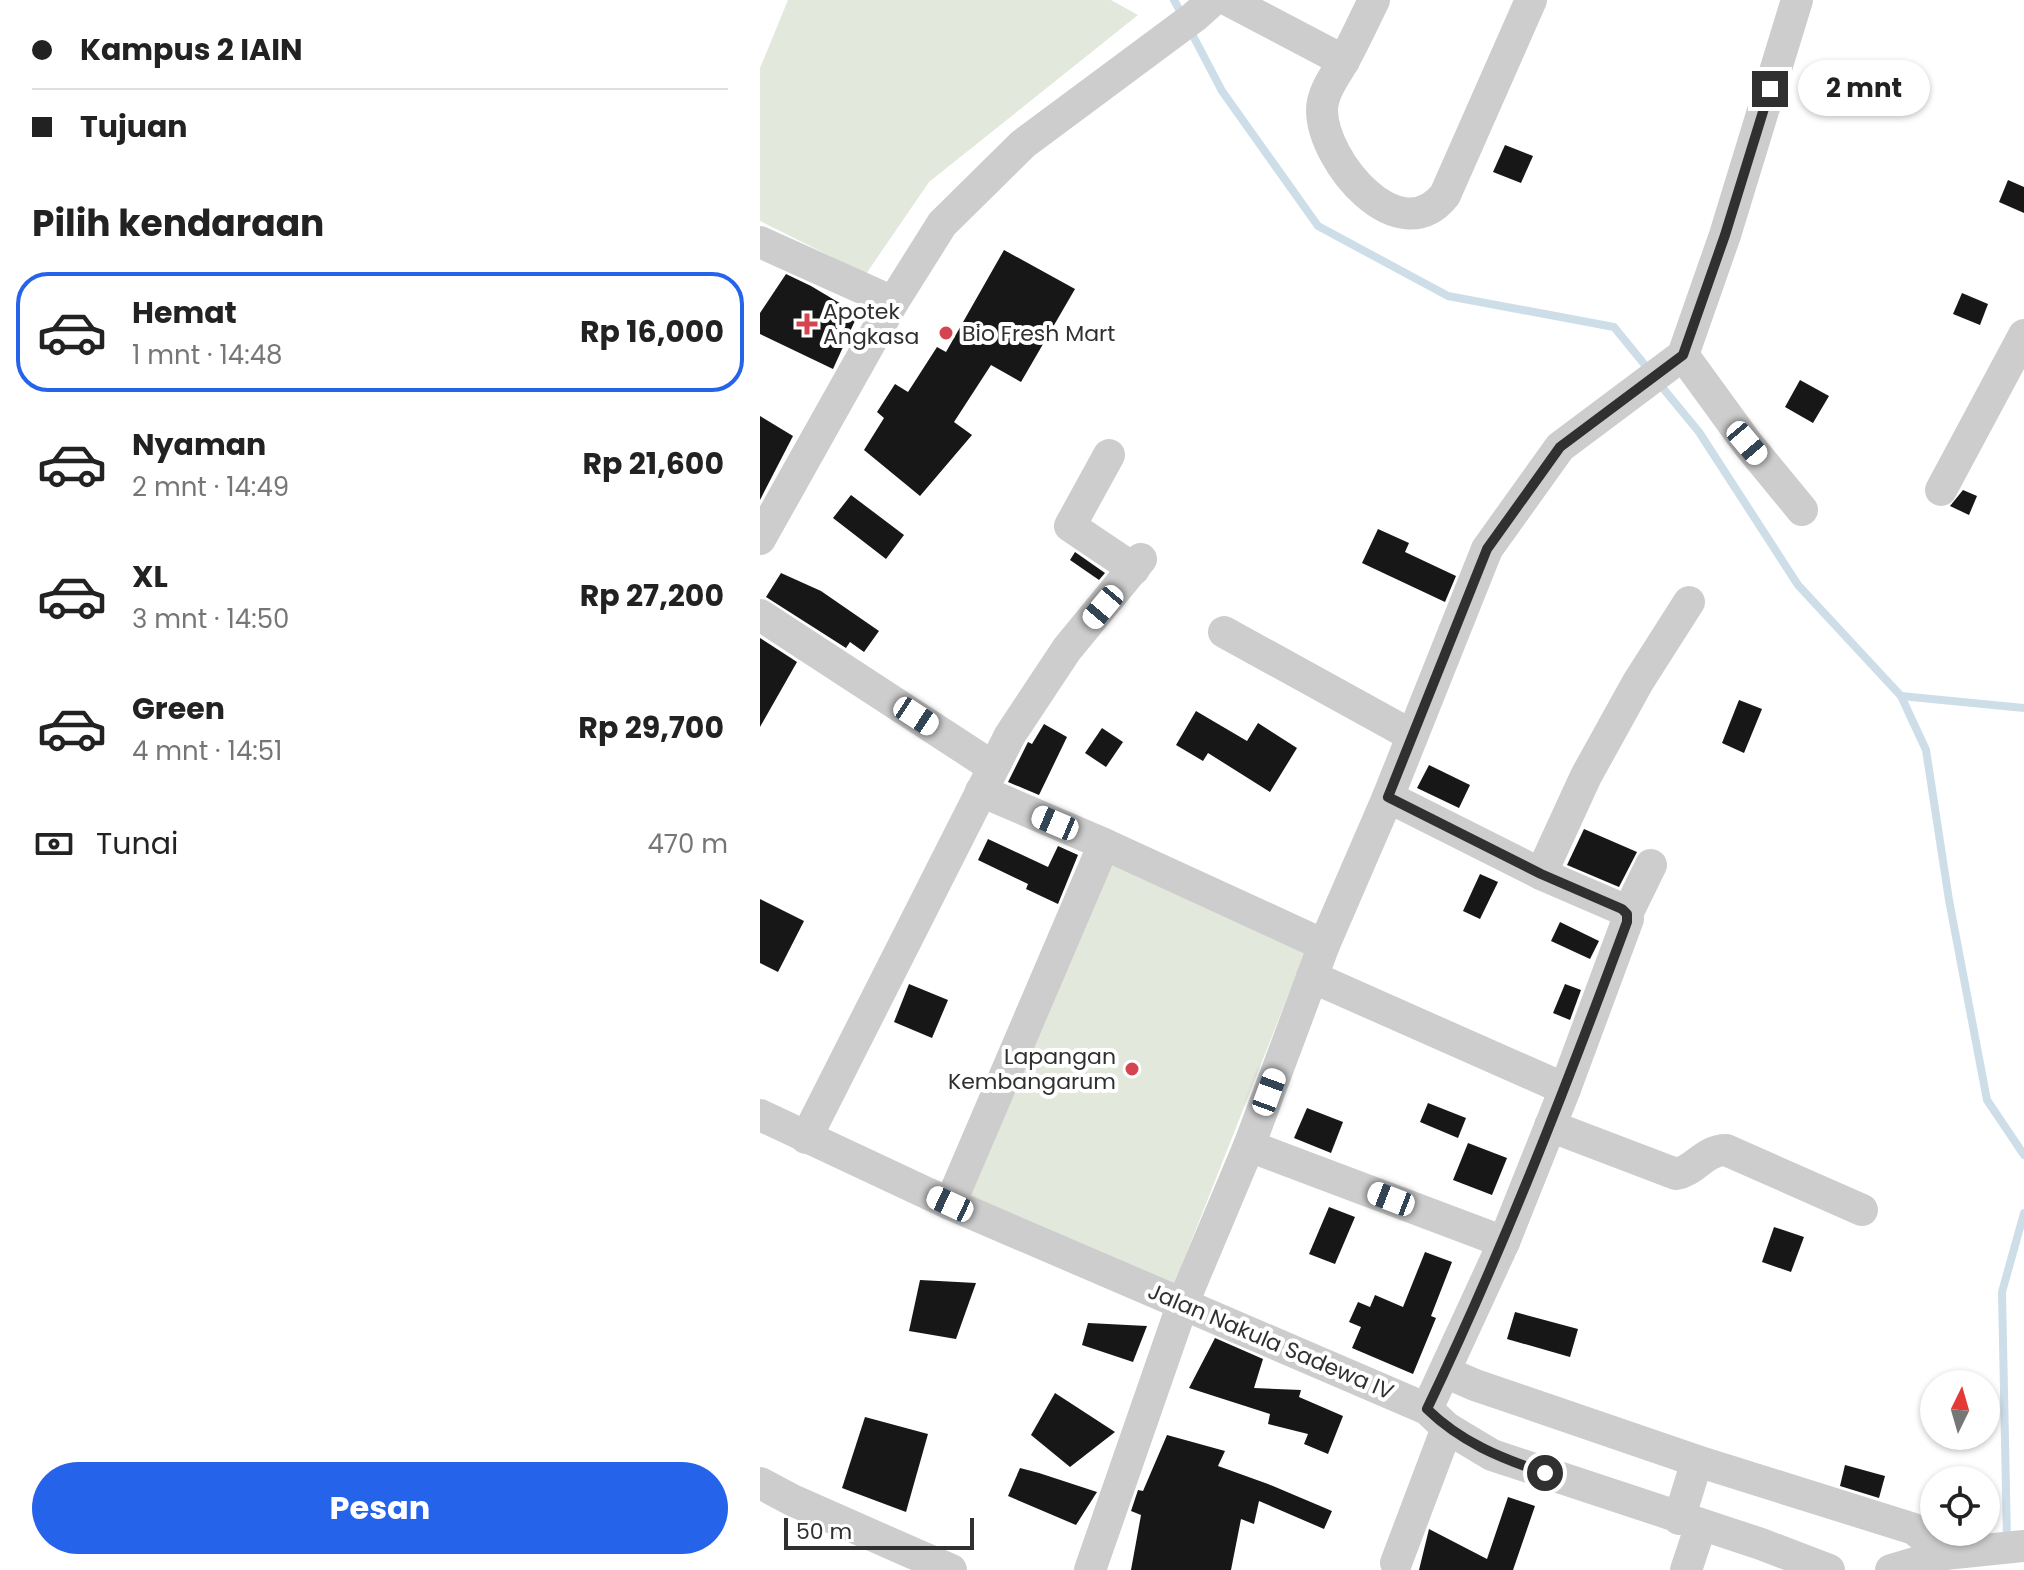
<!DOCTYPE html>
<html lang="id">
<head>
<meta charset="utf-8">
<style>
	:root { --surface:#fff; --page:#f2f2f2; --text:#222; --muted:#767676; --line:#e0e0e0; --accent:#2563eb }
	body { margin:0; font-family:Poppins,sans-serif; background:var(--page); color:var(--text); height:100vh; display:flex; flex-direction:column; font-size:30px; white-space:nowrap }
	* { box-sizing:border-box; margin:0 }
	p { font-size:26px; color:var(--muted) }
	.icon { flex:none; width:44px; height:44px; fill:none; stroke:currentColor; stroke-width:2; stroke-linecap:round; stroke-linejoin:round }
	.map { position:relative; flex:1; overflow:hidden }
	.side { display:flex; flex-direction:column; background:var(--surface); width:760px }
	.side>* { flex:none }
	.guide { display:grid; align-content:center; height:176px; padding:0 32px; background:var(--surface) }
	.needle { width:52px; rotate:5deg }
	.tools { position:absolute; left:1160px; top:1370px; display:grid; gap:16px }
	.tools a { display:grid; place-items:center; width:80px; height:80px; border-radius:50%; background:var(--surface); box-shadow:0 2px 6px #0004; font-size:40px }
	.scale { position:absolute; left:24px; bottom:20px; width:190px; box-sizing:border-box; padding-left:8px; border:4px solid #303030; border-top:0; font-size:22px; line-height:28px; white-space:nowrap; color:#303030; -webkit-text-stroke:6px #fff; paint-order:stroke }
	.end { position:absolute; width:36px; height:36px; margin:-18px; border:10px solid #303030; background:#fff; box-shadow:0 0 0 4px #fff }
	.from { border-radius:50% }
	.bubble { position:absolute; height:56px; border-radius:28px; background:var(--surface); box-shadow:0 2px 6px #0004; font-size:26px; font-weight:700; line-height:56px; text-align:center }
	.car { position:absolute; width:24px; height:48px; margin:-24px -12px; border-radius:10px; box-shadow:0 0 6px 2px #0007; background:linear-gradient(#fff 24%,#345 0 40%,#fff 0 76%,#345 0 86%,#fff 0) }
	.guide b { display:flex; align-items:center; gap:28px; height:76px; font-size:30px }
	.guide b+b { border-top:2px solid var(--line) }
	.guide i { width:20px; height:20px; background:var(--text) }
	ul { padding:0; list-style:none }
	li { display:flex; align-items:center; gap:24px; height:120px; margin:0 16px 12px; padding:0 16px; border:4px solid transparent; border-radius:32px }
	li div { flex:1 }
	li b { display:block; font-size:30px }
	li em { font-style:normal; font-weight:700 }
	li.on { border-color:var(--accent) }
	li>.icon { width:72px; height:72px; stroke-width:1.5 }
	h2 { padding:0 32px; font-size:36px; line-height:96px }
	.pay { display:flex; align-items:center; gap:20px; height:88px; padding:0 32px; font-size:30px }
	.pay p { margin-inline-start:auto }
	.action { display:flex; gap:16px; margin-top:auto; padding:16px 32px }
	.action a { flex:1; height:92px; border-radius:48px; background:var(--accent); color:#fff; font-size:32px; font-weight:700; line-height:92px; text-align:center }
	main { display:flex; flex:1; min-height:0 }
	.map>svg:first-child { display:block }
	.green { fill:#e3e8dc }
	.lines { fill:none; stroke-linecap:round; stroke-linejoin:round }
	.stream { stroke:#cddee9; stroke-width:8 }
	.building { fill:#171717 }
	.minor { stroke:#cdcdcd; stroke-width:32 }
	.route { stroke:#303030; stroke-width:10 }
	.poi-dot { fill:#d4454f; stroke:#fff; stroke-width:3 }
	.labels { text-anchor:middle; stroke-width:8; stroke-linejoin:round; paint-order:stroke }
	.poi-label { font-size:22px; fill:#303030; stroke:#fff; text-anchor:start }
	.street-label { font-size:22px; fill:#303030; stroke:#fff }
</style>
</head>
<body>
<main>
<section class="side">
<div class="guide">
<b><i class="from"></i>Kampus 2 IAIN</b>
<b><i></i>Tujuan</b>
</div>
<h2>Pilih kendaraan</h2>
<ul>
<li class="on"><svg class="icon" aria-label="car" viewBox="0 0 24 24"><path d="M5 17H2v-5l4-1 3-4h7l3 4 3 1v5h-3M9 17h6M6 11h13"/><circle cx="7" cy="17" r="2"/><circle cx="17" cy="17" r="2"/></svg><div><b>Hemat</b><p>1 mnt · 14:48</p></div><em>Rp 16,000</em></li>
<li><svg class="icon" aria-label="car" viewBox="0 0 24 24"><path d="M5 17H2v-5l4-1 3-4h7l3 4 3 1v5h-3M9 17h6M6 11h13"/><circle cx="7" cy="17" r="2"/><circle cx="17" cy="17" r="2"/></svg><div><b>Nyaman</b><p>2 mnt · 14:49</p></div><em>Rp 21,600</em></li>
<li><svg class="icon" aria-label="car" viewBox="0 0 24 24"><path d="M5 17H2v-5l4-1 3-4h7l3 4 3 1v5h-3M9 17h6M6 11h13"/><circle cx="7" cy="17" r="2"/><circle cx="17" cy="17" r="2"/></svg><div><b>XL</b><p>3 mnt · 14:50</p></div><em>Rp 27,200</em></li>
<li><svg class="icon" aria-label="car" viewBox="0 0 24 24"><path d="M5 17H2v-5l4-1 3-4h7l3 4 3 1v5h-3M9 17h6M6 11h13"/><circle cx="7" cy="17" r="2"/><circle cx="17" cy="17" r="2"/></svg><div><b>Green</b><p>4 mnt · 14:51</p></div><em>Rp 29,700</em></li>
</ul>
<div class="pay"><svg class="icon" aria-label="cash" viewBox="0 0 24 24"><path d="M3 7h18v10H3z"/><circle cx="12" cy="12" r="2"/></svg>Tunai<p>470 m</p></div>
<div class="action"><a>Pesan</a></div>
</section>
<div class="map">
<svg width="1264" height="1570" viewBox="0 0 1264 1570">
	<rect width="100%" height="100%" fill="#fff"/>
	<!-- green -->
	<g class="green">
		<polygon points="28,0 351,0 378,15 169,182 106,274 0,221 0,68"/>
		<polygon points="348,855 548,945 412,1290 186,1193"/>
	</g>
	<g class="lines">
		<!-- stream -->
		<g class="stream">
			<polyline points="414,0 424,18"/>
			<polyline points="430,30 462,91 558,226 688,296 854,327 889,370"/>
			<polyline points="897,381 939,432 1038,585 1141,696 1264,708"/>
			<polyline points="1141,696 1166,750 1189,900 1227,1100 1264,1155"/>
			<polyline points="1247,1541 1242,1292 1264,1213"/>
		</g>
	</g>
	<!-- building -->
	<g class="building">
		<polygon points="745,145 773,156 761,183 733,172"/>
		<polygon points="1248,180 1264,187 1264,213 1239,202"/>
		<polygon points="244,250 315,289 261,382 231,365 194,422 212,435 160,496 104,450 124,418 117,412 135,384 148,392 177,347 186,352"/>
		<polygon points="26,274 51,286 98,314 73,369 0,334 0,313"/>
		<polygon points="1202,293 1228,304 1220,325 1193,314"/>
		<polygon points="1040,380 1069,396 1053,423 1025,407"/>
		<polygon points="0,416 33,436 0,500"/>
		<polygon points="1203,490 1217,496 1209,515 1190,506"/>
		<polygon points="91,495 144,535 126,559 73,518"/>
		<polygon points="618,529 649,543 645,552 696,576 685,602 602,563"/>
		<polygon points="315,552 345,573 339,580 310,560"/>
		<polygon points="21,573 61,591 119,631 104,652 90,642 86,648 6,597"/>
		<polygon points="0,638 37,662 0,727"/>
		<polygon points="979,700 1002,709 984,753 962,743"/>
		<polygon points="436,711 487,741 498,723 537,748 510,792 448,753 443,761 416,745"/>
		<polygon points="284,724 307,737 279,795 248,782 268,742 272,744"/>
		<polygon points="342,728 363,742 346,767 325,753"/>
		<polygon points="669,765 710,785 699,808 657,788"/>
		<polygon points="824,829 877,852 859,887 807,865"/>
		<polygon points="228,839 288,867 298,846 318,855 298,904 266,889 268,884 218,860"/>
		<polygon points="720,874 738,882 720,919 703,911"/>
		<polygon points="0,899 44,921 18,972 0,963"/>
		<polygon points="800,922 839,941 830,959 791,941"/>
		<polygon points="149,984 188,1000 172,1038 134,1022"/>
		<polygon points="805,984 821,990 810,1020 793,1013"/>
		<polygon points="668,1103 706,1118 698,1138 660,1122"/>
		<polygon points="547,1108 583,1122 571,1153 534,1138"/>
		<polygon points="708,1143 747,1158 732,1195 693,1180"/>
		<polygon points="569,1207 595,1217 575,1264 549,1254"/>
		<polygon points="1014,1227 1044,1237 1031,1272 1002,1262"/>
		<polygon points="665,1252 692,1262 671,1316 676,1318 653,1374 592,1348 601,1327 589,1322 598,1302 610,1307 615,1295 643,1307"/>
		<polygon points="160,1280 216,1283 196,1339 149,1331"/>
		<polygon points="755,1312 818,1329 810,1357 747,1339"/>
		<polygon points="328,1323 387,1326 373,1362 322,1345"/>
		<polygon points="455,1338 503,1359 494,1388 541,1390 539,1397 583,1416 568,1454 544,1444 548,1434 508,1424 510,1414 429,1388"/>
		<polygon points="295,1393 355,1432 310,1467 271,1435"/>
		<polygon points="105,1417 168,1434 146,1512 82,1488"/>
		<polygon points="407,1435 465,1451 458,1466 508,1484 572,1511 564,1529 499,1501 494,1524 481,1519 471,1570 371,1570 381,1515 371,1511 378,1490 383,1491"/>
		<polygon points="1085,1465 1125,1476 1119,1498 1080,1486"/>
		<polygon points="260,1468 279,1473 337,1492 316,1525 248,1496"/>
		<polygon points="748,1497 775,1506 753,1570 659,1570 669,1529 727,1559"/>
	</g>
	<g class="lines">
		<!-- minor -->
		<g class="minor">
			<polyline points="468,0 584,61"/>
			<path d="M614 0C604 20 595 41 584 60 576 75 562 92 562 110 562 161 639 253 685 195L771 0"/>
			<polyline points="0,242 133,302"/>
			<polyline points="923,355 987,443 1042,510"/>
			<polyline points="349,455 310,526 374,569"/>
			<polyline points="1181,490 1264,335"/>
			<polyline points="0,539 133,302 182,224 263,144 434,17 453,0"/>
			<polyline points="0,615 233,767"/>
			<polyline points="464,632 651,735"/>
			<polyline points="628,797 781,874 862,909 868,919 805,1089 744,1242 667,1409"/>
			<polyline points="344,844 564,945"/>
			<polyline points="781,874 826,776 878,682 929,602"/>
			<polyline points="867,914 891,865"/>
			<polyline points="552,977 805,1089"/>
			<polyline points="0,1115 190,1204 667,1409 687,1428 732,1455 1001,1544 1069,1570"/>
			<path d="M790 1126 916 1174C935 1171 944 1150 966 1150L1102 1210"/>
			<polyline points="46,1138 250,735 307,649 381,559"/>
			<polyline points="489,1146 744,1242"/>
			<polyline points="190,1204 344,844 221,791"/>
			<polyline points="685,1372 715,1385 937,1461 1154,1529 1185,1554"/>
			<polyline points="0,1483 32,1500 191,1570"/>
			<polyline points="919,1519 937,1461"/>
			<polyline points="636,1563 687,1428"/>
			<polyline points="330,1570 423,1303 489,1146 564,945 628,797 727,549 800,447 923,355 965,235 1037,0"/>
			<polyline points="926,1570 941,1525"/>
			<polyline points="1131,1570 1185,1554 1264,1546"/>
		</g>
	</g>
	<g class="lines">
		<!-- route -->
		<path class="route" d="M785 1473C740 1458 701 1442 667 1409 743 1250 806 1087 867 922V914L862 909 781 874 628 797 727 549 800 447 923 355 965 235 1010 89"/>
	</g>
	<!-- markers -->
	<g class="poi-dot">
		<path d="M43 312h8v8h8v8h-8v8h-8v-8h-8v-8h8z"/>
		<circle cx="186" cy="333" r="8"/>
		<circle cx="372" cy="1069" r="8"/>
	</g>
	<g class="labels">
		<!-- poi labels -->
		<g class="poi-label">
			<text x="63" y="319">Apotek<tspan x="63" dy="25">Angkasa</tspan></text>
			<text x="202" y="341">Bio Fresh Mart</text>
			<text x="356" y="1064" text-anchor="end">Lapangan<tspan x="356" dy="25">Kembangarum</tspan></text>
		</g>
		<!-- street labels -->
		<g class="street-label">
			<text transform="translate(511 1341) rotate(23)" y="8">Jalan Nakula Sadewa IV</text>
		</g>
	</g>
</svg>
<div class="tools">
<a><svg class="needle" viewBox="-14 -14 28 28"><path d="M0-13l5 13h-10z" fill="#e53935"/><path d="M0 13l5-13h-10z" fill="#767676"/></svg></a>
<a><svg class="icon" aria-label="locate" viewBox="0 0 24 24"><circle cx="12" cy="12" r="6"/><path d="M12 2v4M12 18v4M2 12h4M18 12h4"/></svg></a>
</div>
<div class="scale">50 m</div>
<i class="end from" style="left:785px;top:1473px"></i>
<i class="end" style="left:1010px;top:89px"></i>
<div class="bubble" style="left:1038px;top:60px;width:132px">2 mnt</div>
<i class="car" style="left:987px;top:443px;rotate:140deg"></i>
<i class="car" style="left:343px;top:607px;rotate:220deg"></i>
<i class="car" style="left:156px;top:716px;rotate:123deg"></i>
<i class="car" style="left:295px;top:823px;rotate:293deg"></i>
<i class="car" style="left:509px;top:1092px;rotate:20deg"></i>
<i class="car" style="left:631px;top:1199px;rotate:291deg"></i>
<i class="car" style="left:190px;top:1204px;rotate:295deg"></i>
</div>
</main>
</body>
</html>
